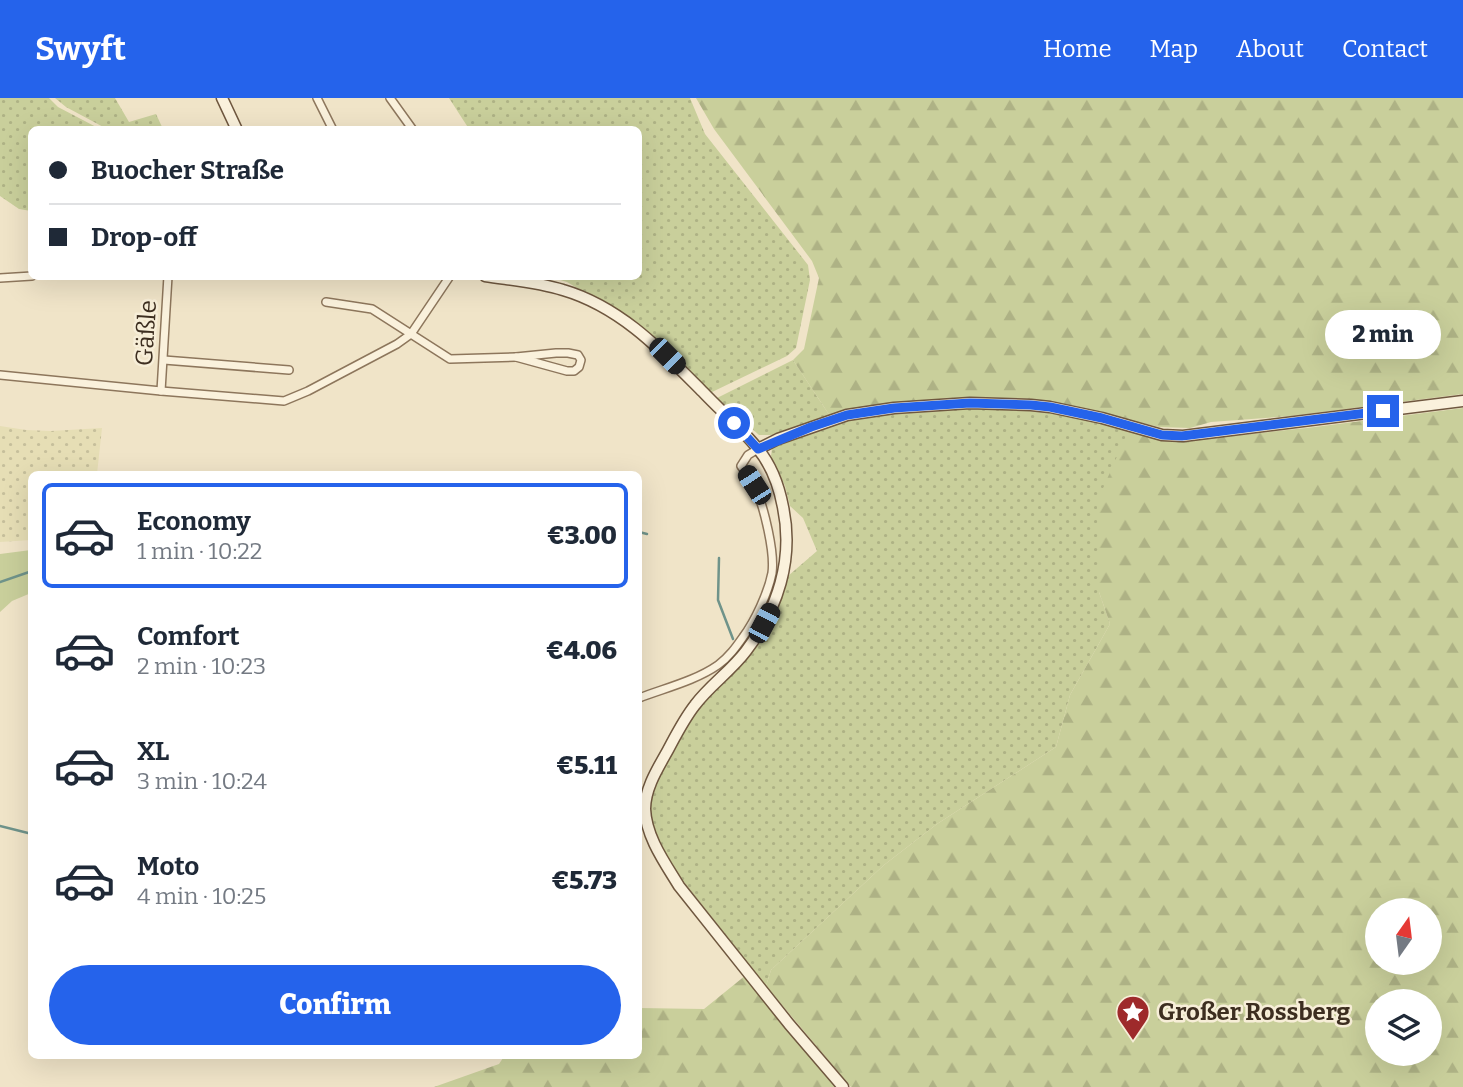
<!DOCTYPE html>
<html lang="en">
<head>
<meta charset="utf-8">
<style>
	:root { --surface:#fff; --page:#f2f2f3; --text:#1f2937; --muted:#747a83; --line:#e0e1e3; --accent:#2563eb }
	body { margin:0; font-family:Bitter,serif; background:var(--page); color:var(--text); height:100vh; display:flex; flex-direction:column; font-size:26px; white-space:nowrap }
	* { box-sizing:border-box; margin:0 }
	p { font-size:23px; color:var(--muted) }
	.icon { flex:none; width:38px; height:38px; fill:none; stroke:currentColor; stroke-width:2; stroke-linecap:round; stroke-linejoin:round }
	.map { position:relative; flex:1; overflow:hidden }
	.sheet { position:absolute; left:28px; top:373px; width:614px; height:588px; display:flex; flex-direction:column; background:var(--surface); border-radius:10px; box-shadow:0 7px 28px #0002 }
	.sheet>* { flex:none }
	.guide { position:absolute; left:28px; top:28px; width:614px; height:154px; border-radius:10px; box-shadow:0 7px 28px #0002; display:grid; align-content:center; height:154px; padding:0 21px; background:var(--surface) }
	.needle { width:46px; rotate:14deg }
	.buttons { position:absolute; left:1365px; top:800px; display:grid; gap:14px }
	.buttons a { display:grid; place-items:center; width:77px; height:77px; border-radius:50%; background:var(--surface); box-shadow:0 7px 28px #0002; font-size:35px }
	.end { position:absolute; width:32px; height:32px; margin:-16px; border:9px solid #2563eb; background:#fff; box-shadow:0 0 0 4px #fff }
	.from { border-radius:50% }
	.bubble { position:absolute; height:49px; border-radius:24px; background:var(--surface); box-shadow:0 7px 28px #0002; font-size:23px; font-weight:800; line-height:49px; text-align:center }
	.car { position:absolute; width:21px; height:42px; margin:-21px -10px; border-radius:9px; box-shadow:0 0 5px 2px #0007; background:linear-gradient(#222 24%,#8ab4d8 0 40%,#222 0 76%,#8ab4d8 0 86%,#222 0) }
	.guide b { display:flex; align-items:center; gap:24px; height:66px; font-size:26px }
	.guide b+b { border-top:2px solid var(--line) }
	.guide i { width:18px; height:18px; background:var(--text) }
	ul { padding:12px 0 0; list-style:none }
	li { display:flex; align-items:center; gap:21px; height:105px; margin:0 14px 10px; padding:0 7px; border:4px solid transparent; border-radius:10px }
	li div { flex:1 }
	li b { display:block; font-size:26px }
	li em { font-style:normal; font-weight:800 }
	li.active { border-color:var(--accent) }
	li>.icon { width:63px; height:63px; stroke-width:1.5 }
	.primary-button { display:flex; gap:14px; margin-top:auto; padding:14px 21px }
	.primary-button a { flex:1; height:80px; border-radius:42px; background:var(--accent); color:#fff; font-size:28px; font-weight:800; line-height:80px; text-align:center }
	header { display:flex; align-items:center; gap:42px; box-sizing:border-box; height:98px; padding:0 35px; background:var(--accent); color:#fff }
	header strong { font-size:33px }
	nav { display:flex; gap:38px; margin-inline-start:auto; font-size:24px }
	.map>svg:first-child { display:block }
	.farmland { fill:url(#farmland-dots) }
	.grass { fill:url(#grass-dots) }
	.forest { fill:url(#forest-firs); fill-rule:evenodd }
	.park { fill:#c9cf9b }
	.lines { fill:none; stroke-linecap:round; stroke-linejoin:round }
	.stream { stroke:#6f938a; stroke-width:2.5 }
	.street-casing { stroke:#8d765c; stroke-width:10 }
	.secondary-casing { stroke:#6f573f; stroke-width:13 }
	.street { stroke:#faf1dc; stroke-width:7 }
	.secondary { stroke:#faf1dc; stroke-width:10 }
	.route { stroke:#2563eb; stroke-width:9 }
	.labels { text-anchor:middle; stroke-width:5; stroke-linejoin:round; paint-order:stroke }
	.street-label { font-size:24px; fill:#3d2e20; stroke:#f7eed8 }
	.poi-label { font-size:24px; font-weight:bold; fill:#3d2e20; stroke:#f7eed8; text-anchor:start }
</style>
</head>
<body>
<header>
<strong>Swyft</strong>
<nav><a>Home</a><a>Map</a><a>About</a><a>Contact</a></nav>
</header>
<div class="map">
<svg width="1463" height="989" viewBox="0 0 1463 989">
	<defs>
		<pattern id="farmland-dots" width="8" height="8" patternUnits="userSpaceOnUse" patternTransform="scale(1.75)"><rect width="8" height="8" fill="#e6deb5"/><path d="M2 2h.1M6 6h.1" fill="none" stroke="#c6bf9b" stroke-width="1.8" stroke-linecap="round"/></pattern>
		<pattern id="grass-dots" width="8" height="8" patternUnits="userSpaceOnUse" patternTransform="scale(1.75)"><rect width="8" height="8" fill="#c9cf9b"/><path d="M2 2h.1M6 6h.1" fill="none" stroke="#aeb285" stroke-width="1.8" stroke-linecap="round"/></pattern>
		<pattern id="forest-firs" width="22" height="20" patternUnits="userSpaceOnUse" patternTransform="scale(1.75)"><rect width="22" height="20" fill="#c9cf9b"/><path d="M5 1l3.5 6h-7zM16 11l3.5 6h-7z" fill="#aeb285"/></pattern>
	</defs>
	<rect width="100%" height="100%" fill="#f0e4c8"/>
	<!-- farmland -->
	<polygon class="farmland" points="0,328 26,332 51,333 102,330 97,376 32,376 31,442 0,444"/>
	<!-- grass -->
	<g class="grass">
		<polygon points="0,0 49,0 58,9 100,31 32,32 31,113 19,111 0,98"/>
		<polygon points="55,0 115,0 129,24 156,16 163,31 107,31 66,9"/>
		<polygon points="449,0 690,0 705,36 808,167 810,182 796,250 787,258 710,295 634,224 567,184 550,179 639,178 639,32 469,31"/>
		<polygon points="793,262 830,318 775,337 759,337 717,300"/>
		<polygon points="989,309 1041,311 1129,331 1099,494 1110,526 1070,597 1056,649 937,726 884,767 771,872 766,888 669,765 656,739 649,713 650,697 656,681 685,626 772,519 781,499 788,478 817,453 803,420 790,408 785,388 771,358 772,350 786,342 855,320 914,311"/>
	</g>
	<!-- forest -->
	<g class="forest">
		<polygon points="696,0 1463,0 1463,296 1291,318 1211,324 1190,330 1159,329 1066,307 997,300 875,308 830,318 793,262 804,251 819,180 812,163 714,31"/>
		<path d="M1463 310V989H851L766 888 771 872 884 767 937 726 1056 649 1070 597 1110 526 1099 494 1097 404 1129 331 1147 338 1173 344 1307 330ZM1377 812H1430V864H1377ZM1377 903H1430V956H1377Z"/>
		<polygon points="746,877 836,989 434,989 499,966 505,957 639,957 639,910 704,911"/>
	</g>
	<!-- park -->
	<polygon class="park" points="31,452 31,495 12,503 0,514 0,456"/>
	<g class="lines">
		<!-- stream -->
		<g class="stream">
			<polyline points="639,434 647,436"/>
			<polyline points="719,460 718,502 733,541"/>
			<polyline points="0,484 32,473"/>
			<polyline points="0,728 32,736"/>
		</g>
		<defs>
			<g id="street">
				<polyline points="317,0 333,32"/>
				<polyline points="390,0 413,32"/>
				<polyline points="0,180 32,178"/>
				<polyline points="326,204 372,211 450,261 516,259"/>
				<polygon points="556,255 568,255 578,257 581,262 579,269 574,273 567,273 516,259"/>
				<polyline points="164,262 289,272"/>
				<polyline points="0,277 161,293 284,303 308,293 397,246 411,236 450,178"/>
				<polyline points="161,293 168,178"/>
				<path d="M639 600C665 590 695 583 718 567 729 559 736 549 743 539 755 523 768 495 772 475 775 454 764 410 756 391 752 383 746 375 741 368L748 357 758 351"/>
			</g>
			<g id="secondary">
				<polyline points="222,0 237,32"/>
				<path d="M485 178C511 182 538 184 563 192 621 209 662 253 703 294 721 313 742 331 758 351 772 368 779 388 783 409 794 461 778 511 746 553 731 573 710 587 695 607 684 621 676 637 668 652 658 670 645 690 645 711 646 739 665 765 679 788L789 926 843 989"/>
				<polyline points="758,351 778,341 847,317 894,310 970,305 1031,307 1050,309 1102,320 1162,337 1183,338 1463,303"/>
			</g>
		</defs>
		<!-- street casing -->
		<use href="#street" class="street-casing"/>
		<!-- secondary casing -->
		<use href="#secondary" class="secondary-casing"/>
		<!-- street -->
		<use href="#street" class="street"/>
		<!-- secondary -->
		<use href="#secondary" class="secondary"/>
	</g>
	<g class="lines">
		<!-- route -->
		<polyline class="route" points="734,325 758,351 811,329 847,317 894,310 970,305 1031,307 1050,309 1102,320 1162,337 1182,338 1383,313"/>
	</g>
	<!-- icons -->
	<defs>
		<symbol id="sight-pin" viewBox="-11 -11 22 30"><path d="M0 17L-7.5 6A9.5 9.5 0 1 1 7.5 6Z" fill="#9e2a2b" stroke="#f7eed8"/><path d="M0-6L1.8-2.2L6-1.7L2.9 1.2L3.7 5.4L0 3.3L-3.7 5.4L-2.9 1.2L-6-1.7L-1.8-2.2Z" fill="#fff"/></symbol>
	</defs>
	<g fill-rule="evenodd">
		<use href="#sight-pin" x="1114" y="895" width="38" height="52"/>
	</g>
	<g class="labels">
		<!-- street labels -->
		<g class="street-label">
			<text transform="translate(146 235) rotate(-86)" y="8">Gäßle</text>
		</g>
		<!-- poi labels -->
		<g class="poi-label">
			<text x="1158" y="922">Großer Rossberg</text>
		</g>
	</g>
</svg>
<div class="buttons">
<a><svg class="needle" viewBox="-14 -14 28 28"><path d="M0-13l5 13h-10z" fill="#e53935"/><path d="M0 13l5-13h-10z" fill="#747a83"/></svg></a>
<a><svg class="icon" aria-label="layers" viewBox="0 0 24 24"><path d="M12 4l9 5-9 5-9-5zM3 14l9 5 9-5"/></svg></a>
</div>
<i class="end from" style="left:734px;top:325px"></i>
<i class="end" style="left:1383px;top:313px"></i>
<div class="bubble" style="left:1325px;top:212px;width:116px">2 min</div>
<i class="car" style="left:667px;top:258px;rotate:135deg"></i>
<i class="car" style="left:754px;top:387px;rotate:327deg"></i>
<i class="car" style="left:764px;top:525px;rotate:28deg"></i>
<div class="guide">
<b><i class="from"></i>Buocher Straße</b>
<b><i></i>Drop-off</b>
</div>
<section class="sheet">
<ul>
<li class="active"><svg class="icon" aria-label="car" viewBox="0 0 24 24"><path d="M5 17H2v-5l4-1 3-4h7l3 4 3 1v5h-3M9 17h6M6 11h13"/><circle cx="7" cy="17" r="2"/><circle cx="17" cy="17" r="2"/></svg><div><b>Economy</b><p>1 min · 10:22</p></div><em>€3.00</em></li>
<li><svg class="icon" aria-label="car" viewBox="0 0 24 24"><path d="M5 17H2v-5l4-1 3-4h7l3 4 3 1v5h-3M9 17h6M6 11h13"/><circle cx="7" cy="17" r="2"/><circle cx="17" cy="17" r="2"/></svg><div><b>Comfort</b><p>2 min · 10:23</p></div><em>€4.06</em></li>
<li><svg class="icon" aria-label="car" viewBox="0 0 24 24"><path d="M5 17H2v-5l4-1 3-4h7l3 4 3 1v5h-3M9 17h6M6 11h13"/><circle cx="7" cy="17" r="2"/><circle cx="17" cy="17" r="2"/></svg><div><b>XL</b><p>3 min · 10:24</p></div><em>€5.11</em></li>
<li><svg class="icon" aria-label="car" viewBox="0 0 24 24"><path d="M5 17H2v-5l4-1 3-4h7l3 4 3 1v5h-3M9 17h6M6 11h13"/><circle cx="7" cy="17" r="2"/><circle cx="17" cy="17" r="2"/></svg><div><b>Moto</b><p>4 min · 10:25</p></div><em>€5.73</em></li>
</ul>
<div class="primary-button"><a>Confirm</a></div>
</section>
</div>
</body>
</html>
